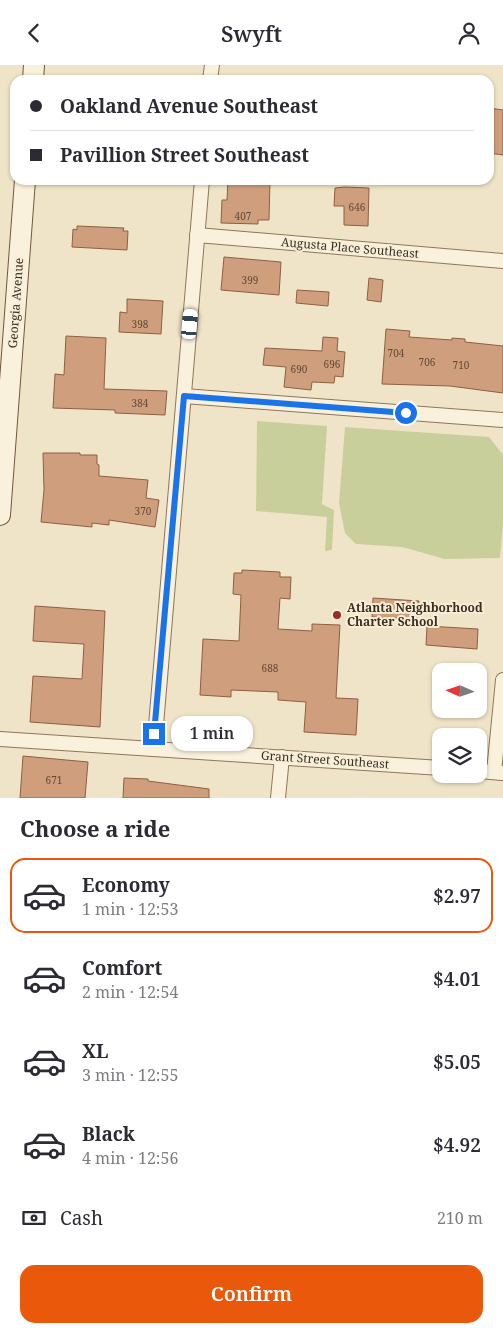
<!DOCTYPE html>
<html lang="en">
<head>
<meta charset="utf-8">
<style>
	:root { --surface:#fff; --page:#f2f2f3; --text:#2b2b33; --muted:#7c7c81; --line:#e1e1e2; --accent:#ea580c }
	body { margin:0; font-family:"Noto Serif",serif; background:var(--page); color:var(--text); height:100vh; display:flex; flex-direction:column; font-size:19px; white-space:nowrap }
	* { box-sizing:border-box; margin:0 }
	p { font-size:16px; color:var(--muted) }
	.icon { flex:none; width:28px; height:28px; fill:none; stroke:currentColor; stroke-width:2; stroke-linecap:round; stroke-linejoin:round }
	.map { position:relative; height:733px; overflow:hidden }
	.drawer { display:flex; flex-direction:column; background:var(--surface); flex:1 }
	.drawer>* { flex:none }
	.guide { position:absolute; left:10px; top:10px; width:484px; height:110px; border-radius:15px; box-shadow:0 1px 4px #0004; display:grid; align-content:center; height:110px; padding:0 20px; background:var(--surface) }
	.needle { width:32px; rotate:273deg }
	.tools { position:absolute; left:432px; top:598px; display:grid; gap:10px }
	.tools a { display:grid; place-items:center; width:55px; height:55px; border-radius:10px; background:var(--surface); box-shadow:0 1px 4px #0004; font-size:25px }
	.end { position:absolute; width:22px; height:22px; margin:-11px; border:6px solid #1a73e8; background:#fff; box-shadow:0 0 0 2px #fff }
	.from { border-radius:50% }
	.bubble { position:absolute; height:35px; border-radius:15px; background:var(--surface); box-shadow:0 1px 4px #0004; font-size:16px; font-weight:600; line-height:35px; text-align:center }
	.car { position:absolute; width:15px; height:30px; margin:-15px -8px; border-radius:6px; box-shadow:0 0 4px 1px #0007; background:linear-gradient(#fff 24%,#345 0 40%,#fff 0 76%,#345 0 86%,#fff 0) }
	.guide b { display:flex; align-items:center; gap:18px; height:48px; font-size:19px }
	.guide b+b { border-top:1px solid var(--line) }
	.guide i { width:12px; height:12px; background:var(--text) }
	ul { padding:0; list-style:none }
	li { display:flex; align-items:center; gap:15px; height:75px; margin:0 10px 8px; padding:0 10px; border:2px solid transparent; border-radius:15px }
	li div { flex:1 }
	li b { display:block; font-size:19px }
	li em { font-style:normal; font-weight:600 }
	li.current { border-color:var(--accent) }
	li>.icon { width:45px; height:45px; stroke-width:1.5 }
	h2 { padding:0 20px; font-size:22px; line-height:60px }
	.pay { display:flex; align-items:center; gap:12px; height:55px; padding:0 20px; font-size:19px }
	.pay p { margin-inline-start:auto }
	.primary-button { display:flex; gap:10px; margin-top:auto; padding:10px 20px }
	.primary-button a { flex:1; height:58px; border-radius:15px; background:var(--accent); color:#fff; font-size:20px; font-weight:600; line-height:58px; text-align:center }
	header { display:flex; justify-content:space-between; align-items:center; height:65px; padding:0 20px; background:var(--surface); font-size:22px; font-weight:600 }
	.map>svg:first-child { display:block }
	.green { fill:#c9cf9b }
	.building { fill:#cf9f7d; stroke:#8d5f41 }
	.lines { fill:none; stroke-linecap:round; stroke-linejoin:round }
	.minor-casing { stroke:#8d765c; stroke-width:16 }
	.secondary-casing { stroke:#6f573f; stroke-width:22 }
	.minor { stroke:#faf1dc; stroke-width:14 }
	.secondary { stroke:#faf1dc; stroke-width:20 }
	.route { stroke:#1a73e8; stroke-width:6 }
	.poi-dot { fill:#9e2a2b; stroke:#f7eed8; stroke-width:2 }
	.labels { text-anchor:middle; stroke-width:4; stroke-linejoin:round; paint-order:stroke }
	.number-label { font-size:10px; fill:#624a37 }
	.street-label { font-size:12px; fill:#3d2e20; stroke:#f7eed8 }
	.poi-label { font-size:12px; font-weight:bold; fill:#3d2e20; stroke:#f7eed8; text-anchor:start }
</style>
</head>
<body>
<header><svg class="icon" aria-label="back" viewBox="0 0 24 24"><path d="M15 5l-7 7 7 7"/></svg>Swyft<svg class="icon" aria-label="person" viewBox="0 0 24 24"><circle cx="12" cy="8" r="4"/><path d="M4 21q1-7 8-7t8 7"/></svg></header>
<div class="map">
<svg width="503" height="733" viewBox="0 0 503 733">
	<rect width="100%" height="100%" fill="#f0e4c8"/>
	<!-- green -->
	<g class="green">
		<polygon points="257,356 327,361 322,439 334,445 332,485 325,486 327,452 256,446"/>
		<polygon points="345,362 489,372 503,390 503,458 500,493 445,494 402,482 356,479 345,468 339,438"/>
	</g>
	<!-- building -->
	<g class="building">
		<polygon points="489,43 503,45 503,90 489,88"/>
		<polygon points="228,115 270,115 269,155 258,155 258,159 221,158 222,135 227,135"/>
		<polygon points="345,122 369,123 368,161 344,160 344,141 334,141 335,123"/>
		<polygon points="77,161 124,163 123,166 128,166 127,185 72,182 73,164 77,165"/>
		<polygon points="224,192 281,197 279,230 221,225"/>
		<polygon points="369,213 383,215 381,237 367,235"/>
		<polygon points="297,225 329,227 328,241 296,238"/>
		<polygon points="127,234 163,236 161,269 119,267 120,247 127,248"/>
		<polygon points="386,264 410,266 409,272 452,275 452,273 465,274 465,277 503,281 503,328 450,321 382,319"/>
		<polygon points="66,271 106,273 104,324 167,326 165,350 115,348 115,345 53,343 55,309 64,310"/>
		<polygon points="323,272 338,273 337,286 345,287 343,312 335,311 334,318 312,317 311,325 284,322 286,302 263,300 265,283 322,286"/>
		<polygon points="43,388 80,388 80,390 97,390 97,399 99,400 99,411 148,415 146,433 159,435 155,462 109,455 109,460 92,458 92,462 41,457 44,425"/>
		<polygon points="242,505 280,507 280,512 291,512 290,534 280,533 278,564 312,566 312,559 340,560 336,633 358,634 356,670 304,667 306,637 278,635 278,627 231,625 231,632 200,630 203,574 239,576 241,530 233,529 234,508 242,508"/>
		<polygon points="373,533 419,536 417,554 372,552"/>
		<polygon points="35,541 105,546 100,662 30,657 33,611 82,614 84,579 33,576"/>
		<polygon points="427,561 478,564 477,584 426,580"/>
		<polygon points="23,691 88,697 85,733 20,733"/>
		<polygon points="124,713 148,714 148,716 209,724 209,733 123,733"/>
	</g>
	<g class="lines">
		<defs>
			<g id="minor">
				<polyline points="210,15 212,0"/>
				<polyline points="197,170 503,196"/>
				<polyline points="184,331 503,355"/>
				<polyline points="0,674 441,703"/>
				<polyline points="154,684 202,115"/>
				<polyline points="479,706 502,708"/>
				<polyline points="494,707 503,615"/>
				<polyline points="278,733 282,692"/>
			</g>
			<g id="secondary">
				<polyline points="33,15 34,0"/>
				<polyline points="0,450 25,115"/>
			</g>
		</defs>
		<!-- minor casing -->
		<use href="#minor" class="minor-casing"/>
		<!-- secondary casing -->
		<use href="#secondary" class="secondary-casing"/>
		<!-- minor -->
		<use href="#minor" class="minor"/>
		<!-- secondary -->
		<use href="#secondary" class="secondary"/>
	</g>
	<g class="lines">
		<!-- route -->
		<polyline class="route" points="154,669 184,331 406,348"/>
	</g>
	<!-- markers -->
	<circle class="poi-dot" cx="337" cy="550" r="5"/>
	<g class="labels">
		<!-- number labels -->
		<g class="number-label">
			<text x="357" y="146">646</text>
			<text x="243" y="155">407</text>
			<text x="250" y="219">399</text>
			<text x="140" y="263">398</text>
			<text x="396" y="292">704</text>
			<text x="427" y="301">706</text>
			<text x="332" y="303">696</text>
			<text x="461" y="304">710</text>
			<text x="299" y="308">690</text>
			<text x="140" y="342">384</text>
			<text x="143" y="450">370</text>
			<text x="270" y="607">688</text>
			<text x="54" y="719">671</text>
		</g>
		<!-- street labels -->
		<g class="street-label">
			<text transform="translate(350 183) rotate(5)" y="4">Augusta Place Southeast</text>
			<text transform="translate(16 238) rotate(-86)" y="4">Georgia Avenue</text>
			<text transform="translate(325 695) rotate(4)" y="4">Grant Street Southeast</text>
		</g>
		<!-- poi labels -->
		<g class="poi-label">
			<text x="347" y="547">Atlanta Neighborhood<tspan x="347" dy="14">Charter School</tspan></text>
		</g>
	</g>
</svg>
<div class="tools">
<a><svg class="needle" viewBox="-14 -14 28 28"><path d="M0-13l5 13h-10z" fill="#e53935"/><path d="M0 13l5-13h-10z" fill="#7c7c81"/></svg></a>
<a><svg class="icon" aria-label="layers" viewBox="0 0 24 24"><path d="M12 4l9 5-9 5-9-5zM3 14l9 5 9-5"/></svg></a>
</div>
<i class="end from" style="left:406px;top:348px"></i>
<i class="end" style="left:154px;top:669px"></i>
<div class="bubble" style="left:171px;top:651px;width:82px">1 min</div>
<i class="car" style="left:190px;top:259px;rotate:5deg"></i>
<div class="guide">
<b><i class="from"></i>Oakland Avenue Southeast</b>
<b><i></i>Pavillion Street Southeast</b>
</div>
</div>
<section class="drawer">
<h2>Choose a ride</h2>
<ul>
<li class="current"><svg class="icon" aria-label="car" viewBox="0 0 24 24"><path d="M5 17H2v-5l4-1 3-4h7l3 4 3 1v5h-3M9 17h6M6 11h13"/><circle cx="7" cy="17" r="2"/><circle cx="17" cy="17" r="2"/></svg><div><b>Economy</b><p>1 min · 12:53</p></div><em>$2.97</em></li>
<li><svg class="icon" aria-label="car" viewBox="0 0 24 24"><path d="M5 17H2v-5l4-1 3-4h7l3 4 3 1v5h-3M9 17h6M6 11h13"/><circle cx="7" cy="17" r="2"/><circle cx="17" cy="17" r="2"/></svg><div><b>Comfort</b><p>2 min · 12:54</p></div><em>$4.01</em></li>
<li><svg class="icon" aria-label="car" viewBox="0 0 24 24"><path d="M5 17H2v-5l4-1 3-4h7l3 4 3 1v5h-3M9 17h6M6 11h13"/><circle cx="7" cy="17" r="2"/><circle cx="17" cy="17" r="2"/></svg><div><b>XL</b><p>3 min · 12:55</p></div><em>$5.05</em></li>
<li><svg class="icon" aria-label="car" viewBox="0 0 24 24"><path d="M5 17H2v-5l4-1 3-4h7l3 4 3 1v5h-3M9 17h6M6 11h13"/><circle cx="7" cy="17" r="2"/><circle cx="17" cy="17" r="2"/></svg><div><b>Black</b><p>4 min · 12:56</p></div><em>$4.92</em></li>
</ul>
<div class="pay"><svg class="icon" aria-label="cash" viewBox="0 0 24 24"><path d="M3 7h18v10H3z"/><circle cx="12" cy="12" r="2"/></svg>Cash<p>210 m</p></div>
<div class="primary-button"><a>Confirm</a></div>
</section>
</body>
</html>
